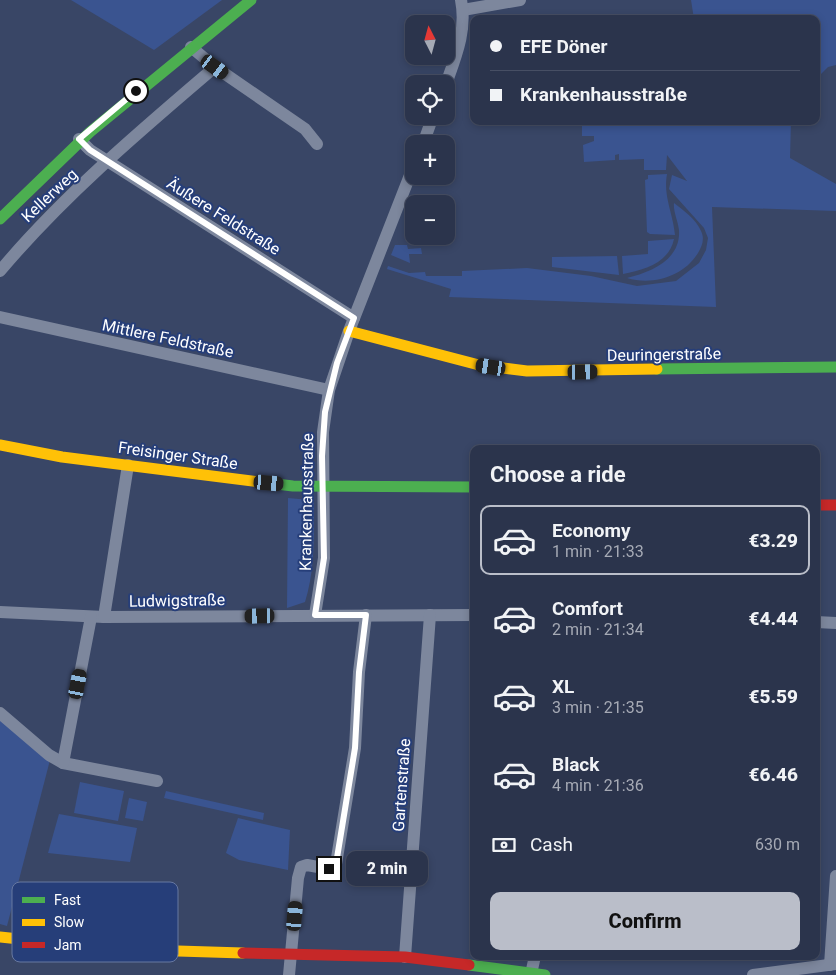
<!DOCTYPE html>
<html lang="en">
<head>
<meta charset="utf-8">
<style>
	:root { --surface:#2b344c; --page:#333c53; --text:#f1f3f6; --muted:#a6aab5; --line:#474f64; --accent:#babec9 }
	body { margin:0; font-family:Roboto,sans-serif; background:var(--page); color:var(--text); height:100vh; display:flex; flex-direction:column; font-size:19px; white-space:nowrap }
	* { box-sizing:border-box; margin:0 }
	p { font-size:16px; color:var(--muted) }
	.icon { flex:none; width:28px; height:28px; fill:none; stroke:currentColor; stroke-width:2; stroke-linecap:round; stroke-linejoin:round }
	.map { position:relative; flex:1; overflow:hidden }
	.panel { position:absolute; left:470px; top:445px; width:350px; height:515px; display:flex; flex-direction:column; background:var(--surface); border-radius:10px; box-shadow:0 2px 8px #0003,0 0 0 1px var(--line) }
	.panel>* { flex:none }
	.top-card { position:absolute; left:470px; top:15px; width:350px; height:110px; border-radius:10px; box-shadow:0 2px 8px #0003,0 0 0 1px var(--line); display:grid; align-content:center; height:110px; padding:0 20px; background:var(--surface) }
	.needle { width:32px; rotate:354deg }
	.tools { position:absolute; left:405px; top:15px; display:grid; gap:10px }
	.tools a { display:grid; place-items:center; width:50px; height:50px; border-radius:10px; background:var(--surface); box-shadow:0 2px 8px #0003,0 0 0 1px var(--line); font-size:25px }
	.end { position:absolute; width:22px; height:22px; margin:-11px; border:6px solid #fff; background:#111; box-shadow:0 0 0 2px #111 }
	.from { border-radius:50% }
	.bubble { position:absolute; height:35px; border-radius:10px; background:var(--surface); box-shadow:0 2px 8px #0003,0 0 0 1px var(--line); font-size:16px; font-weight:800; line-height:35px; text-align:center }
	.car { position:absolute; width:15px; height:30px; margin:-15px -8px; border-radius:6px; box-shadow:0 0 4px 1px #0007; background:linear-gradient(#222 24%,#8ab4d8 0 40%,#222 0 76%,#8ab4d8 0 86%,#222 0) }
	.top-card b { display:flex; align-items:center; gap:18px; height:48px; font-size:19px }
	.top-card b+b { border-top:1px solid var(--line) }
	.top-card i { width:12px; height:12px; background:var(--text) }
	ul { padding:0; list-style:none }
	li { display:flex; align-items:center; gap:15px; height:70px; margin:0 10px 8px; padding:0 10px; border:2px solid transparent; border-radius:10px }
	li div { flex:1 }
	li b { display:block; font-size:19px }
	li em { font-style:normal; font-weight:800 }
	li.selected { border-color:var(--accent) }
	li>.icon { width:45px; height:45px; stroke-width:1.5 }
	h2 { padding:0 20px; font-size:22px; line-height:60px }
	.pay { display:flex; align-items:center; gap:12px; height:55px; padding:0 20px; font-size:19px }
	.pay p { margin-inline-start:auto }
	.cta { display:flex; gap:10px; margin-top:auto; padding:10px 20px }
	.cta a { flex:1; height:58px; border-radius:10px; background:var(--accent); color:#111; font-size:20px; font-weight:800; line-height:58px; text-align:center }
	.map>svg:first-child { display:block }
	.green { fill:#3a5490 }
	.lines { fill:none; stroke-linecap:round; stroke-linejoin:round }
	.street { stroke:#7d879d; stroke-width:12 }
	.fast { stroke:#4caf50; stroke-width:11 }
	.slow { stroke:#ffc107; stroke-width:11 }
	.jam { stroke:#c62828; stroke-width:11 }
	.route { stroke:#fff; stroke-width:6 }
	.labels { text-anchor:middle; stroke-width:4; stroke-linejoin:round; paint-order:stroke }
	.street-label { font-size:16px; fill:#fff; stroke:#263e79 }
	.key { fill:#263e79; stroke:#6778a1; stroke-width:1 }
	.key-label { font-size:14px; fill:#fff }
</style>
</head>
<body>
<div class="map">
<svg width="836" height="975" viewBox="0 0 836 975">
	<rect width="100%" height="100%" fill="#394666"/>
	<!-- green -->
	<g class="green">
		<polygon points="71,0 222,0 154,50"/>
		<polygon points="691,0 836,0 836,65 828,67 816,79 816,19 694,19"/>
		<polygon points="791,121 790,158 836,184 836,211 712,207 716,307 449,297 451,289 387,269 388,266 409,273 425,272 426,276 462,276 462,271 527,268 591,276 637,286 676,281 699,263 706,250 708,238 704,228 669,189 672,175 687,181 667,155 666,170 644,170 644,159 619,160 619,154 615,155 615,160 584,162 583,145 594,141 594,136 582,136 582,122"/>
		<path d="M667 174C663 196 673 213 675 235L650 234 647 232 645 180 648 179V175Z"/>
		<path d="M674 203C684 211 696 219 701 231 705 239 702 246 698 253 684 276 653 286 627 278 651 272 681 260 679 230 678 221 673 211 674 203Z"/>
		<path d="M674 239C669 263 644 270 623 274L622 256 648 254V241Z"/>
		<polygon points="395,245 407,245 408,249 421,248 422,254 409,254 410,263 391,255"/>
		<polygon points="617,256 619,275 552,267 552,257"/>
		<path d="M288 498 310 500 314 502C314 536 315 570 305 602L287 608Z"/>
		<polygon points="0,718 50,760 7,926 0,924"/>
		<polygon points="80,782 124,791 118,821 74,813"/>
		<polygon points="166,791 264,813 263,820 164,798"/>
		<polygon points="129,798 147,802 143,821 125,818"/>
		<polygon points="59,814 137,828 130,862 48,853"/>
		<polygon points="238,818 290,830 288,870 239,860 226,853"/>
	</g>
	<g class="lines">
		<!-- street -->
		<g class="street">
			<polyline points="463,10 520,0"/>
			<polyline points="191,47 215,67 305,129 317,144"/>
			<path d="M446 84C456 56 467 30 461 0"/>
			<polyline points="79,139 90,150 354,318"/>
			<polyline points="423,144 433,116"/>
			<path d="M0 271C63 196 140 131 215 67"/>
			<polyline points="0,317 329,390"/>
			<polyline points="0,612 104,617 474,615"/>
			<polyline points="315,615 324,558 323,432 329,390 349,331 414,165"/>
			<polyline points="104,617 128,465"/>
			<polyline points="816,622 836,623"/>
			<polyline points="0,713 49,755 63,763 157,781"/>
			<polyline points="63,763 91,617"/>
			<polyline points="405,957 430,615"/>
			<polyline points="830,965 836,876"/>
			<polyline points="531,974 535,956"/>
			<polyline points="289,975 298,878 301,867 307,865 329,869 336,864 355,748 359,672 366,615"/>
			<polyline points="753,975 836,964"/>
		</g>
		<!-- fast -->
		<g class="fast">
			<polyline points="0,219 90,132 251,0"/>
			<polyline points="657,369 836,367"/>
			<polyline points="276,484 293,486 474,487"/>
			<polyline points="469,965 545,975"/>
		</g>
		<!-- slow -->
		<g class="slow">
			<polyline points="349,331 479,365 527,371 657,369"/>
			<polyline points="0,445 62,457 276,484"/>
			<polyline points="0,937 113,949 243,953"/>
		</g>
		<!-- jam -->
		<g class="jam">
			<polyline points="816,505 836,505"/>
			<polyline points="243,953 405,957 469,965"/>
		</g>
	</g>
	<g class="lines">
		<!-- route -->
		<polyline class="route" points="136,91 79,139 90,150 354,318 337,363 325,412 322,456 324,558 315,615 366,615 359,672 355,748 336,864 329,869"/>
	</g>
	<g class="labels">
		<!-- street labels -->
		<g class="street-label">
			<text transform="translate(49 195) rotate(-43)" y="6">Kellerweg</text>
			<text transform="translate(224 216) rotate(32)" y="6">Äußere Feldstraße</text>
			<text transform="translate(168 338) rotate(12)" y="6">Mittlere Feldstraße</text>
			<text transform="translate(664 354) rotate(-1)" y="6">Deuringerstraße</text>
			<text transform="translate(178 455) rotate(8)" y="6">Freisinger Straße</text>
			<text transform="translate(306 502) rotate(-89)" y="6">Krankenhausstraße</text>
			<text transform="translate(177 600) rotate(-1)" y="6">Ludwigstraße</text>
			<text transform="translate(401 785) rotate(-86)" y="6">Gartenstraße</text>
		</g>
	</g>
	<!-- legend -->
	<rect x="12" y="882" width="166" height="80" rx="8" class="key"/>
	<rect x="22" y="897" width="23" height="6" fill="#4caf50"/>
	<rect x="22" y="919" width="23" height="7" fill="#ffc107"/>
	<rect x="22" y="942" width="23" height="6" fill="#c62828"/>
	<g class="key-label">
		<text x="54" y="905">Fast</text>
		<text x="54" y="927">Slow</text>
		<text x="54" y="950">Jam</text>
	</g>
</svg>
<div class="tools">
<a><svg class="needle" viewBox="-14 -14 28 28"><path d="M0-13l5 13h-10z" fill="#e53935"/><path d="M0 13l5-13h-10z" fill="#a6aab5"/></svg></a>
<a><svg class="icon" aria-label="locate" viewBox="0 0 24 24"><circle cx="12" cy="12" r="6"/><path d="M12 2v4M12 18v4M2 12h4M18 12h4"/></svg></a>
<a>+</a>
<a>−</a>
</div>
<i class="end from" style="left:136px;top:91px"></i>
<i class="end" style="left:329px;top:869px"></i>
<div class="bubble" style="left:346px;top:851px;width:82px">2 min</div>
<i class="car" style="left:215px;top:67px;rotate:126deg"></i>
<i class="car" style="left:491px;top:367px;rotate:279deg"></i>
<i class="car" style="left:583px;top:372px;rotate:89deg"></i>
<i class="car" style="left:269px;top:483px;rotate:95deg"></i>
<i class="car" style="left:260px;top:616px;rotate:269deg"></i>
<i class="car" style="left:78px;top:684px;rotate:11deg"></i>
<i class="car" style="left:295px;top:916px;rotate:5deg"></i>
<div class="top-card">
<b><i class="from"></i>EFE Döner</b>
<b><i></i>Krankenhausstraße</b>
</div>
<section class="panel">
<h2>Choose a ride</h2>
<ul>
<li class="selected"><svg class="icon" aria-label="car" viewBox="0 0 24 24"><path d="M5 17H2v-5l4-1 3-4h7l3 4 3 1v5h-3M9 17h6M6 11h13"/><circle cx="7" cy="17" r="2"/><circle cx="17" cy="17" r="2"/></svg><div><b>Economy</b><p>1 min · 21:33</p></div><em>€3.29</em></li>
<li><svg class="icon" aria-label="car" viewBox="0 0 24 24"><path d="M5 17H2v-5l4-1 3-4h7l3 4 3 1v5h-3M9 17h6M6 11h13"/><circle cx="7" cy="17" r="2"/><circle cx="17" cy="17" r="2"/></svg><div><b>Comfort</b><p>2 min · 21:34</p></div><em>€4.44</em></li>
<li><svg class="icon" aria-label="car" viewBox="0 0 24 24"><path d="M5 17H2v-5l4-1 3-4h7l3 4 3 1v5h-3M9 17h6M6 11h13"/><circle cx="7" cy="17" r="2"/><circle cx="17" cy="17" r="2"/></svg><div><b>XL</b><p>3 min · 21:35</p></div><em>€5.59</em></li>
<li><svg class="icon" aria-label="car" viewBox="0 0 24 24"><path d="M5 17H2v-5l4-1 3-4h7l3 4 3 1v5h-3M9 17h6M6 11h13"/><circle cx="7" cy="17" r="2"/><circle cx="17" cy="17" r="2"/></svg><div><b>Black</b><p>4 min · 21:36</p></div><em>€6.46</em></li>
</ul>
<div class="pay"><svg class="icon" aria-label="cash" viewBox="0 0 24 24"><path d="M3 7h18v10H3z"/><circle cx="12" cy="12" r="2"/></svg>Cash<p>630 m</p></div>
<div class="cta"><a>Confirm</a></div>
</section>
</div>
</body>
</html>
